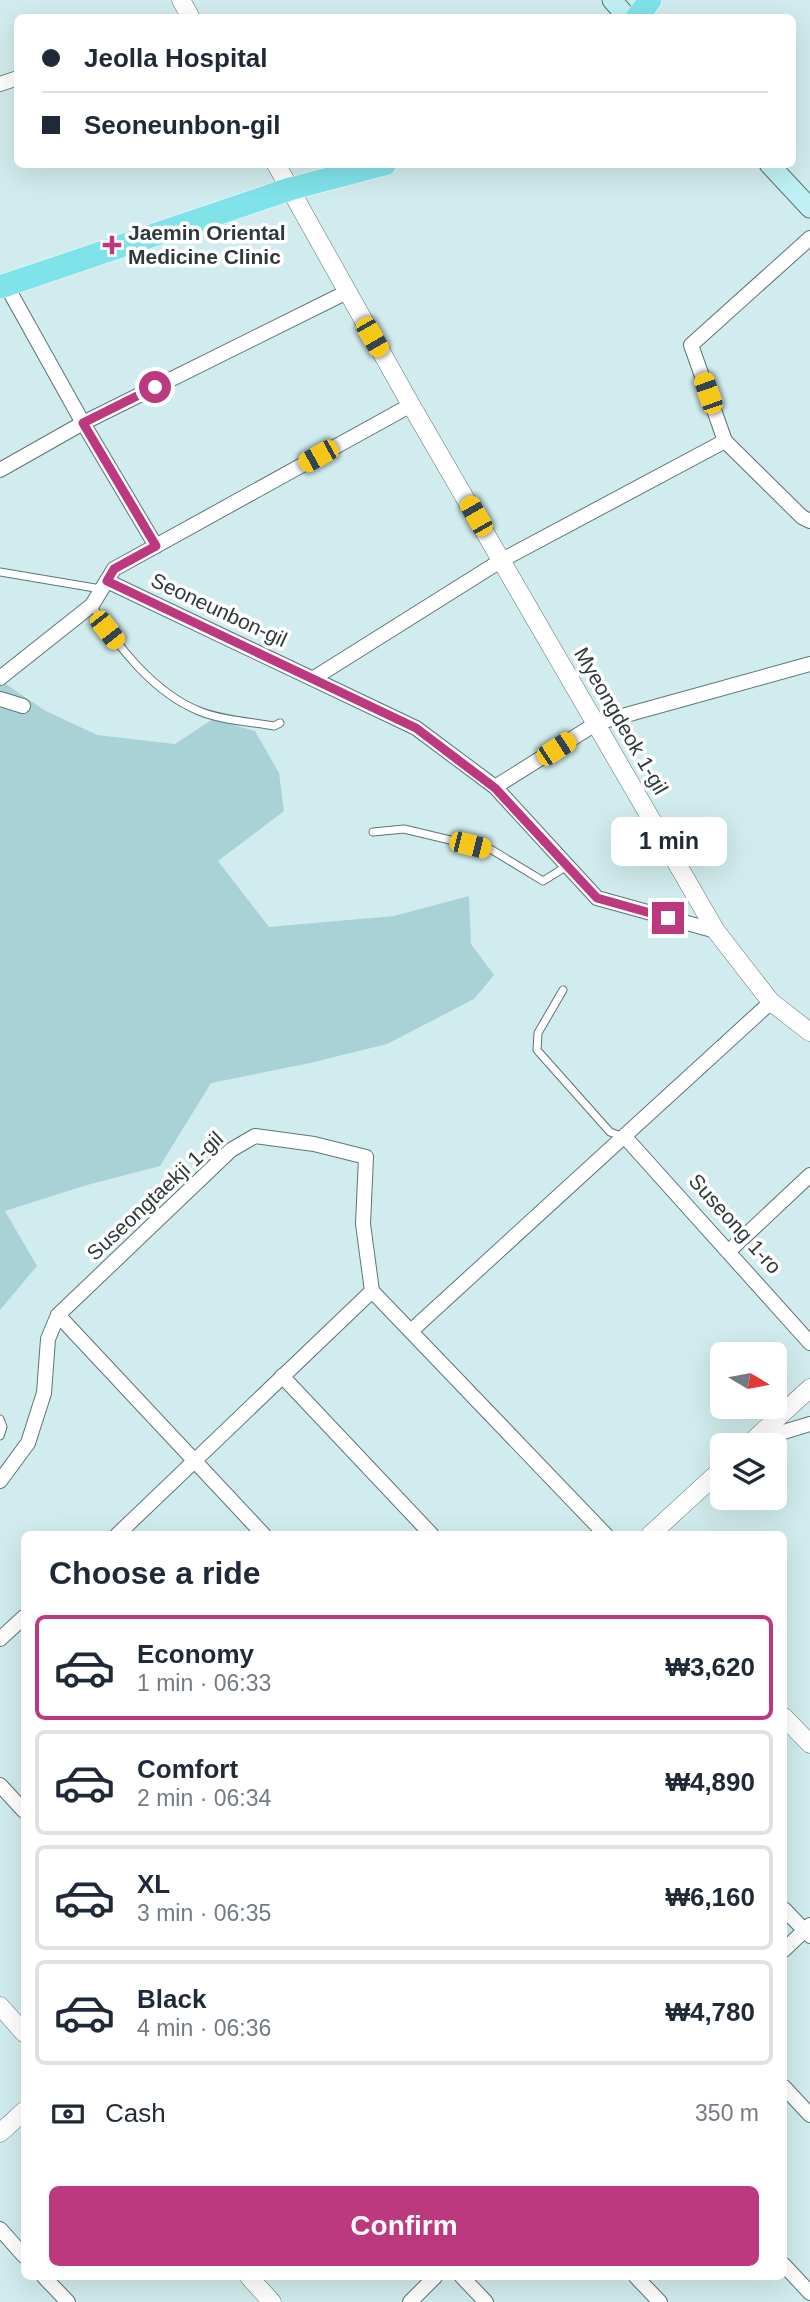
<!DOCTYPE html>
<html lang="en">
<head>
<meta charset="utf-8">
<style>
	:root { --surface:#fff; --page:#f6f6f7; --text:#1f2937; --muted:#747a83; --line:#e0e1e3; --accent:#bc397f }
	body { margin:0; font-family:Helvetica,sans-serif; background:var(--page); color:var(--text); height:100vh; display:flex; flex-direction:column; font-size:26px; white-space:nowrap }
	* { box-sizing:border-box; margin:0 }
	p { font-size:23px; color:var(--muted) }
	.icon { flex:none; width:38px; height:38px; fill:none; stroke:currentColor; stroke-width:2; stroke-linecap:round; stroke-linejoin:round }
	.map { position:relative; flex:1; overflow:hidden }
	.sheet { position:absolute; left:21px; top:1531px; width:766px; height:749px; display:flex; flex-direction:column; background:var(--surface); border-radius:10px; box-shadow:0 7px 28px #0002 }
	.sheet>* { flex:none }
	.hud { position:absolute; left:14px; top:14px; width:782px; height:154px; border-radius:10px; box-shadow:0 7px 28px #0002; display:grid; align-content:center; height:154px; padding:0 28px; background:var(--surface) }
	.needle { width:46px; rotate:100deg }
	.controls { position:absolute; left:710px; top:1342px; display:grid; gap:14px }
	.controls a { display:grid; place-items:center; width:77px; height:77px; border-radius:10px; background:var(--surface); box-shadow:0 7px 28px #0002; font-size:35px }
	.end { position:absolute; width:32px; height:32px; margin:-16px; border:9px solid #bc397f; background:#fff; box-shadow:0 0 0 4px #fff }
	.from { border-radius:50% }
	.bubble { position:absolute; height:49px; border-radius:10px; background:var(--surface); box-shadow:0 7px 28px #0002; font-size:23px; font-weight:600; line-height:49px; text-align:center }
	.car { position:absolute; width:21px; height:42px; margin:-21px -10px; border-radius:9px; box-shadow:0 0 5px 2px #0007; background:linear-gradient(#f5c518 24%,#345 0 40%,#f5c518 0 76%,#345 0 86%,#f5c518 0) }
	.hud b { display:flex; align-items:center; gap:24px; height:66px; font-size:26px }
	.hud b+b { border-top:2px solid var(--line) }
	.hud i { width:18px; height:18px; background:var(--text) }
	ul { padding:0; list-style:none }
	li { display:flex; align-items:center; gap:21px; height:105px; margin:0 14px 10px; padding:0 14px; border:4px solid var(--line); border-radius:10px }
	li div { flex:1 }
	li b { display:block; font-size:26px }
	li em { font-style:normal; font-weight:600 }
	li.on { border-color:var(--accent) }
	li>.icon { width:63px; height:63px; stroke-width:1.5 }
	h2 { padding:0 28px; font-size:32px; line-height:84px }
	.pay { display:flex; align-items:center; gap:18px; height:77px; padding:0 28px; font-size:26px }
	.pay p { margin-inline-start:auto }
	.cta { display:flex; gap:14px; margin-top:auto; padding:14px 28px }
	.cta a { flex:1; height:80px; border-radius:10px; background:var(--accent); color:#fff; font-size:28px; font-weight:600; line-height:80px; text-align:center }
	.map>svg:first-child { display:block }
	.green { fill:#a8d2d5 }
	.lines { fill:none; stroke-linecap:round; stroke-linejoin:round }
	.service-casing { stroke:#5d7577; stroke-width:9 }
	.minor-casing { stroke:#5d7577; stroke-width:16 }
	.tertiary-casing { stroke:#5d7577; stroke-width:19 }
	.secondary-casing { stroke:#5d7577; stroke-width:21 }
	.primary-casing { stroke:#fff; stroke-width:24 }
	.service { stroke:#fff; stroke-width:7 }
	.minor { stroke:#fff; stroke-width:14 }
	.tertiary { stroke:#fff; stroke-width:18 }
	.secondary { stroke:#bff1f4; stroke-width:19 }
	.primary { stroke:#80e3ea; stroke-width:23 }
	.route { stroke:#bc397f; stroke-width:9 }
	.poi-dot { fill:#bc397f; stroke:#fff; stroke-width:2.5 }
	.labels { text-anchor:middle; stroke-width:7; stroke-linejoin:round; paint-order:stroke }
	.poi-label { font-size:21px; font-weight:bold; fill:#2f3a3b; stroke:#fff; text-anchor:start }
	.street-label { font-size:21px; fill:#2f3a3b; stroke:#fff }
</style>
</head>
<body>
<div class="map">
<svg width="810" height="2302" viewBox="0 0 810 2302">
	<rect width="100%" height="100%" fill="#d1ecee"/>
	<!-- green -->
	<polygon class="green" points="0,680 44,710 97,735 175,744 213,719 255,731 279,773 284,811 218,861 269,927 394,916 469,896 471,944 494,975 474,999 387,1044 310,1063 211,1083 160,1166 87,1185 5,1211 37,1266 0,1310"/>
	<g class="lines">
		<defs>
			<g id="service">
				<polyline points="0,572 101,589"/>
				<path d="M92 605C116 645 154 693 199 711 220 720 251 722 274 726L280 723"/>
				<polyline points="373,832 404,829 492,850 543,881 567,866"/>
				<polyline points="563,990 538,1033 537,1050 610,1132 624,1137"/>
				<polyline points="0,1419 3,1427 0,1436"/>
			</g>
			<g id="minor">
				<polyline points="0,84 18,78"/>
				<polyline points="810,238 691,345 725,441 802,517 810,521"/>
				<polyline points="6,285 83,423 156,546"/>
				<polyline points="0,470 83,423 347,292"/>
				<polyline points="107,581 416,728 495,787 597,898 716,931"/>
				<polyline points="0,678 92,605 114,569 411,405"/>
				<polyline points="314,678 502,560 725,441"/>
				<polyline points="0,699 23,706"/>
				<polyline points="495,787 597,723 810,664"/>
				<polyline points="625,1137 810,1343"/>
				<polyline points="729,1251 810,1175"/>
				<polyline points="58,1315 264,1535"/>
				<polyline points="411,1331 771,1002"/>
				<polyline points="282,1376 432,1535"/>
				<polyline points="754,1441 810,1424"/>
				<polyline points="0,1481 28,1443 44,1393 48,1339 58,1315 231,1150 255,1136 314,1144 366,1157 363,1224 372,1291 606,1535"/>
				<polyline points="117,1535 372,1291"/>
				<polyline points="0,1639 24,1617"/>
				<polyline points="0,1785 24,1811"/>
				<polyline points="784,1909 810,1936"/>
				<polyline points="784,1950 810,1925"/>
				<polyline points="784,2087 810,2115"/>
				<polyline points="0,2229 24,2256"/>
				<polyline points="784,2265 810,2293"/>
				<polyline points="44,2277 68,2302"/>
				<polyline points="462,2277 486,2302"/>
				<polyline points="636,2277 660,2302"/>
				<polyline points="410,2302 435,2277"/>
			</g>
			<g id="tertiary">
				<polyline points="181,0 191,18"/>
				<polyline points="276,164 411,405 716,931 771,1002 810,1032"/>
				<polyline points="747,1446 810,1388"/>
				<polyline points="650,1535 723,1468"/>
				<polyline points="784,1717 810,1744"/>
				<polyline points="0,2006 24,2033"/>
				<polyline points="0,2133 24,2111"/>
				<polyline points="249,2277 272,2302"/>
			</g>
			<g id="secondary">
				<polyline points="612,0 628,18"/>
				<polyline points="769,164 810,208"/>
			</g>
			<g id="primary">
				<polyline points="637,18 650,0"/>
				<polyline points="0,287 290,189 385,164"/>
			</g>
		</defs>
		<!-- service casing -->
		<use href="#service" class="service-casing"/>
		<!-- minor casing -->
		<use href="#minor" class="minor-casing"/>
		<!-- tertiary casing -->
		<use href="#tertiary" class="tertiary-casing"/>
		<!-- secondary casing -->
		<use href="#secondary" class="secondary-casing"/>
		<!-- primary casing -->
		<use href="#primary" class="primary-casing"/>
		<!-- service -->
		<use href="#service" class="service"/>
		<!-- minor -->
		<use href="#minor" class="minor"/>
		<!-- tertiary -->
		<use href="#tertiary" class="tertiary"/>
		<!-- secondary -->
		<use href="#secondary" class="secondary"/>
		<!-- primary -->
		<use href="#primary" class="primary"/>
	</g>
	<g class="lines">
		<!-- route -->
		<polyline class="route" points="155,387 83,423 156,546 114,569 107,581 416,728 495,788 597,898 668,918"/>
	</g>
	<!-- markers -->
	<path class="poi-dot" d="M108.5 234.5h7v7h7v7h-7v7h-7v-7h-7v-7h7z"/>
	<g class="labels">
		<!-- poi labels -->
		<g class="poi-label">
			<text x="128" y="240">Jaemin Oriental<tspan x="128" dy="24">Medicine Clinic</tspan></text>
		</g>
		<!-- street labels -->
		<g class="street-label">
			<text transform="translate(219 610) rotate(25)" y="7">Seoneunbon-gil</text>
			<text transform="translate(621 721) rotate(60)" y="7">Myeongdeok 1-gil</text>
			<text transform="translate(155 1196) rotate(-43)" y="7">Suseongtaekji 1-gil</text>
			<text transform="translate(735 1224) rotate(48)" y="7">Suseong 1-ro</text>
		</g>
	</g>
</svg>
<div class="controls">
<a><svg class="needle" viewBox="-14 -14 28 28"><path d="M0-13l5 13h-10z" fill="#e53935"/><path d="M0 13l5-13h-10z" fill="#747a83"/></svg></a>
<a><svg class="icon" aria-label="layers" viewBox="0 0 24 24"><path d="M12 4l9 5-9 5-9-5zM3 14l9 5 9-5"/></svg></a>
</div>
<i class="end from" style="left:155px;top:387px"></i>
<i class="end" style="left:668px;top:918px"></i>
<div class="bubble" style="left:611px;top:817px;width:116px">1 min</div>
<i class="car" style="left:372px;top:337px;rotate:150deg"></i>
<i class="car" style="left:708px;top:393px;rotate:341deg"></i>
<i class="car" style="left:318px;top:456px;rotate:241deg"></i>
<i class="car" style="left:476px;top:516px;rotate:330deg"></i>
<i class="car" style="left:107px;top:630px;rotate:142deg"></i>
<i class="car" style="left:556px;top:749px;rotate:57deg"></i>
<i class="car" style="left:470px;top:845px;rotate:104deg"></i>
<div class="hud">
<b><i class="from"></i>Jeolla Hospital</b>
<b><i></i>Seoneunbon-gil</b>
</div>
<section class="sheet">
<h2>Choose a ride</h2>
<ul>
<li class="on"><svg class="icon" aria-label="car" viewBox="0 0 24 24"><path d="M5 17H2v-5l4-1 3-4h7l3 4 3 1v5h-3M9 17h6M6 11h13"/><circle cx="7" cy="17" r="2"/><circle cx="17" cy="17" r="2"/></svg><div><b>Economy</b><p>1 min · 06:33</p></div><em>₩3,620</em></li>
<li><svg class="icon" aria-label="car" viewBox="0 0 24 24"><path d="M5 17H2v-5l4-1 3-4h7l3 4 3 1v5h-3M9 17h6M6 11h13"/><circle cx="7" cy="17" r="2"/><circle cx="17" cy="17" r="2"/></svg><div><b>Comfort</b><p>2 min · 06:34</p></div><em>₩4,890</em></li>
<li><svg class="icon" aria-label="car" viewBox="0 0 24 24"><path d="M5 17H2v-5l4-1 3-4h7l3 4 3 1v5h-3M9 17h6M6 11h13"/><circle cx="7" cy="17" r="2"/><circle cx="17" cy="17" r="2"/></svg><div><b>XL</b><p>3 min · 06:35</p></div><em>₩6,160</em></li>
<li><svg class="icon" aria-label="car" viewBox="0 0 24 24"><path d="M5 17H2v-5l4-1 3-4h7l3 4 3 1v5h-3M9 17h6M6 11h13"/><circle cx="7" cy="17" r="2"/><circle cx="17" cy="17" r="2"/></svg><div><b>Black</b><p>4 min · 06:36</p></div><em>₩4,780</em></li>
</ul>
<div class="pay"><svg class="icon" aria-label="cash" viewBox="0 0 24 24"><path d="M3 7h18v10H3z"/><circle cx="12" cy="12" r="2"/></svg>Cash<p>350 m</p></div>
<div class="cta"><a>Confirm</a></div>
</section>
</div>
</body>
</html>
